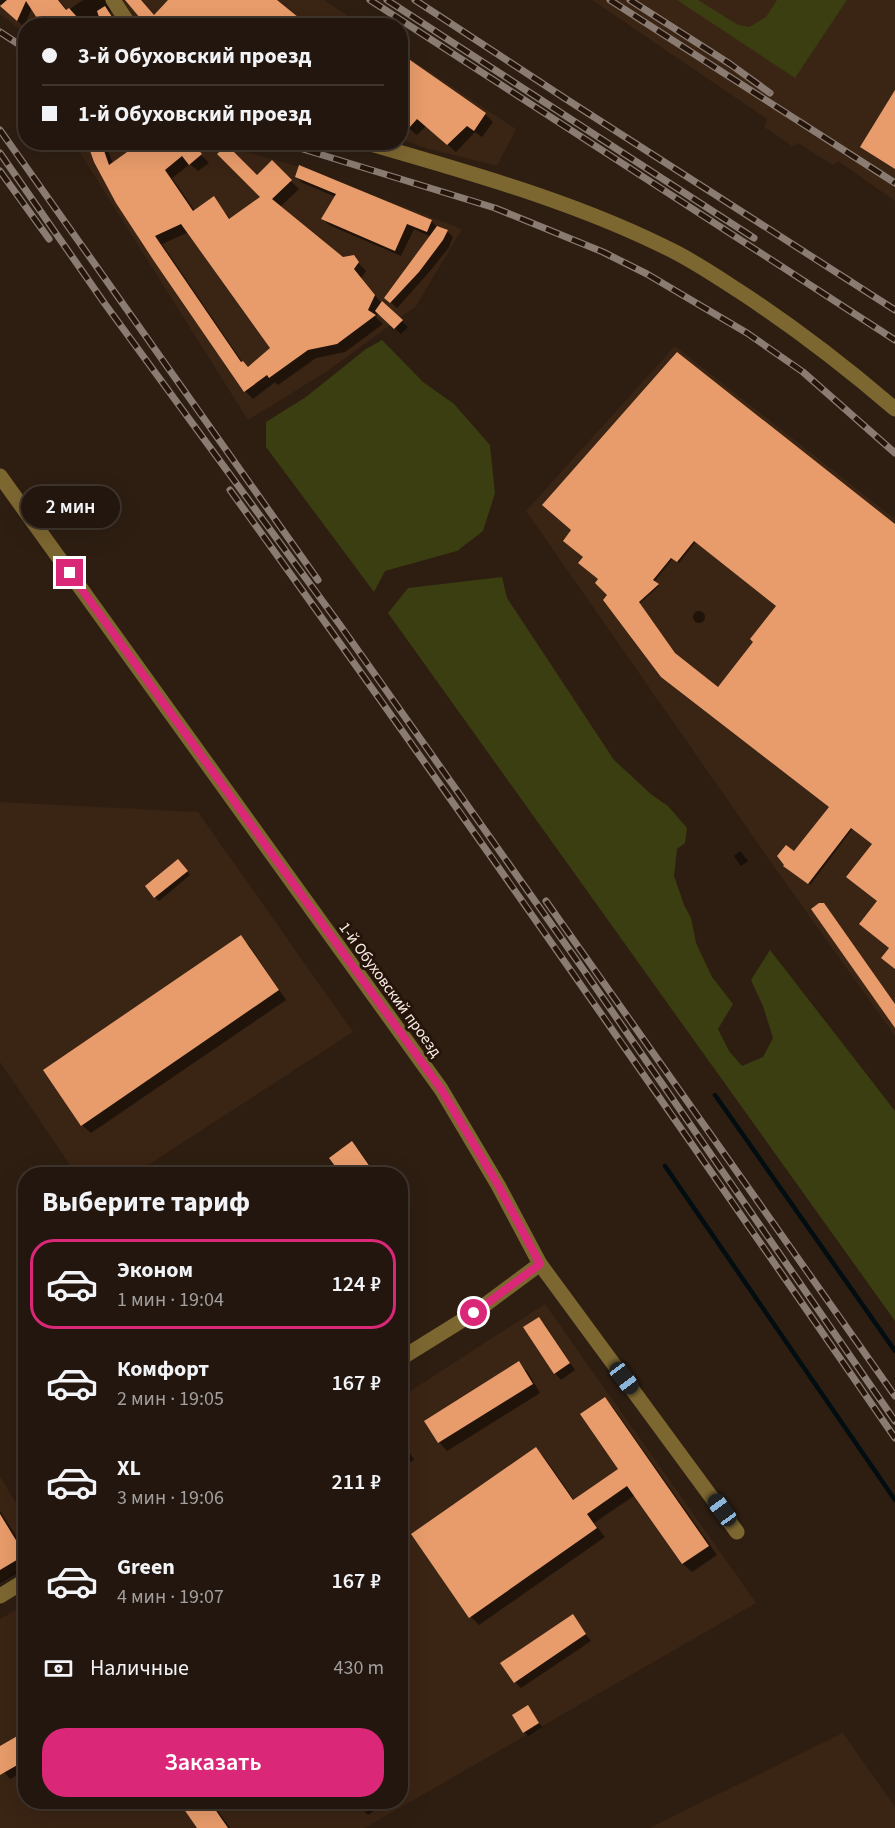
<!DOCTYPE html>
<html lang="ru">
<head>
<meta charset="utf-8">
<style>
	:root { --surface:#22160e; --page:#2e231c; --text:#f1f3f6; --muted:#a29f9e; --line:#3f352e; --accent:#db2777 }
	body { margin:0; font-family:"Source Sans 3",sans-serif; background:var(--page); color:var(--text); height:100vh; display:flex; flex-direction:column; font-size:22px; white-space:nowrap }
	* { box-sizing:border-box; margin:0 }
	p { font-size:20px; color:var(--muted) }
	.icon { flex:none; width:33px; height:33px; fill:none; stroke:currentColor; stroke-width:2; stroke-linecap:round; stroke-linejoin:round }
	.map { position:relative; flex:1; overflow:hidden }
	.panel { position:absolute; left:18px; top:1167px; width:390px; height:642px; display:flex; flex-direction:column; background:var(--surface); border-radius:24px; box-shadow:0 6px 24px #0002,0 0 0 2px var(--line) }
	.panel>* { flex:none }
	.top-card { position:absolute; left:18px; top:18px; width:390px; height:132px; border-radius:24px; box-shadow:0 6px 24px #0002,0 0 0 2px var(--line); display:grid; align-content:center; height:132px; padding:0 24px; background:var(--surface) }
	.end { position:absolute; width:27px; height:27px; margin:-14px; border:8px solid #db2777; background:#fff; box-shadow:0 0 0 3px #fff }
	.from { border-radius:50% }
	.bubble { position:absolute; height:42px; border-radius:21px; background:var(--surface); box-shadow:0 6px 24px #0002,0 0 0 2px var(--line); font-size:20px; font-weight:600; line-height:42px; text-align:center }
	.car { position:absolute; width:18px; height:36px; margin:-18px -9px; border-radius:8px; box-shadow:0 0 4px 2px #0007; background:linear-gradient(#222 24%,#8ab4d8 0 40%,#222 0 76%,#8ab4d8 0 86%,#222 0) }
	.top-card b { display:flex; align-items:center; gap:21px; height:57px; font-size:22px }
	.top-card b+b { border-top:2px solid var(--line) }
	.top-card i { width:15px; height:15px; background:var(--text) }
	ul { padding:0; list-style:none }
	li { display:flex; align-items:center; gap:18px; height:90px; margin:0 12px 9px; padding:0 12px; border:3px solid transparent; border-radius:24px }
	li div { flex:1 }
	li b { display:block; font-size:22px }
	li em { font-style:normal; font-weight:600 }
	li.on { border-color:var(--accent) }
	li>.icon { width:54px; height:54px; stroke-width:1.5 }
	h2 { padding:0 24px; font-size:27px; line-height:72px }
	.pay { display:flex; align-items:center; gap:15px; height:66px; padding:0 24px; font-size:22px }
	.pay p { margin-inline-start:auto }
	.cta { display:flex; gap:12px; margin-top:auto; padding:12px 24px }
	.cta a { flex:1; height:69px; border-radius:24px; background:var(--accent); color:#fff; font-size:24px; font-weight:600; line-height:69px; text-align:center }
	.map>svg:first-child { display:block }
	.built { fill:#3a2414 }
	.green { fill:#3a3e10 }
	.shadow { fill:#0007; fill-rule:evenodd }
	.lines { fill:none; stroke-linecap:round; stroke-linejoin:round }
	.stream { stroke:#020d12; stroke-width:4.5 }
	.building { fill:#e99c6b; fill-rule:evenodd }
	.minor { stroke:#7d6731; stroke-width:15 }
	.rail-casing { stroke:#8a7c72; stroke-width:7 }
	.rail { stroke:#241409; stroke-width:4.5; stroke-dasharray:14; stroke-linecap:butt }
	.route { stroke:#db2777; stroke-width:8 }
	.labels { text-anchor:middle; stroke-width:6; stroke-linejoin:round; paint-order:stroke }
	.street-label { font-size:16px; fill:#faeee7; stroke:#241409 }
</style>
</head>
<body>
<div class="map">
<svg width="895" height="1828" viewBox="0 0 895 1828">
	<rect width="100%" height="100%" fill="#2e1e12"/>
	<!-- built -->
	<g class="built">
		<polygon points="0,0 108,0 126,25 26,26 25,33 0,14"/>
		<polygon points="120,0 324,0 362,25 138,25"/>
		<polygon points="592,0 895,0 895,201 838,161 833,165 798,143 792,146 764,127 767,119"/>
		<polygon points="400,52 516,129 497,166 422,147 401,139"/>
		<polygon points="74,143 213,143 297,166 462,229 416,306 326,372 248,420"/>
		<polygon points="675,346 895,519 895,1036 780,875 526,511"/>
		<polygon points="0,802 198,812 353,1032 134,1174 76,1174 0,1062"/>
		<polygon points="545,1304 756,1603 365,1828 0,1828 0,1619 25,1605 26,1802 400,1802 401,1397"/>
		<polygon points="0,1476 26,1520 25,1564 0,1582"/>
		<polygon points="843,1733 895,1807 895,1828 649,1828"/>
	</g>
	<!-- green -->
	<g class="green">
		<polygon points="677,0 698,0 738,25 749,27 766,17 777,0 847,0 795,78"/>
		<polygon points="382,340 423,382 454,404 490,445 495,493 483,531 457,551 385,571 374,592 266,447 266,422 306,397 366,349"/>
		<polygon points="502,577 507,598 614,760 652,795 668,806 687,828 685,843 677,849 674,876 684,905 691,918 696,943 712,977 733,1004 718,1029 729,1051 742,1066 763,1057 773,1038 763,1006 751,980 770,950 895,1111 895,1321 388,613 408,588"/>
	</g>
	<!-- shadow -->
	<g class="shadow">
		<polygon points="0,0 59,0 67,11 83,0 105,0 110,7 111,14 119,26 44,26 32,7 24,27 0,4"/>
		<polygon points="400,55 485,114 493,122 482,137 475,132 456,152 426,126 417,135 400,121"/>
		<path d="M88 142H105L113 164 146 142 155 152 188 142 209 163 198 171 190 164 172 178 195 211 213 198 231 220 263 197 257 177 272 163 299 189 280 207 343 258 353 257 366 271 361 278 382 304 408 327 401 334 378 312 376 317 383 324 345 352 316 358 278 385 275 382 253 399 245 391ZM189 232 272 349 249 369 243 363 162 244Z"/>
		<polygon points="296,177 431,221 437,227 447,231 453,237 449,247 431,270 397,308 386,298 431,237 414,229 401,256 329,225 323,219 336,197 303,183"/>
		<path d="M895 526V968L879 901 874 845 853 828 810 885 785 866 831 807 609 595 584 557 565 541ZM696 541 778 606 755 642 718 689 675 655 639 604 659 586 654 582 673 558 679 563Z"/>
		<circle cx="699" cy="617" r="6"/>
		<polygon points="740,851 748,861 741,866 734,856"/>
		<polygon points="182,865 190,875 159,901 155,897"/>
		<polygon points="240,937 249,945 286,1000 91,1133 82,1125"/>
		<polygon points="358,1149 376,1174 343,1174 331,1158"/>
		<polygon points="539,1318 545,1325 575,1370 561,1380 555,1373 525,1328"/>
		<polygon points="518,1363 527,1371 540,1393 447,1451 439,1442"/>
		<polygon points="605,1399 613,1407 717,1555 692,1572 683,1564 635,1495 594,1523 605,1537 479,1625 471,1617 536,1449 544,1457 575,1501 620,1469"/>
		<polygon points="400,1437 414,1460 400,1468"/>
		<polygon points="0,1511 26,1552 26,1568 0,1583"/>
		<polygon points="572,1616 591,1641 521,1688 515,1682"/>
		<polygon points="528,1707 542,1727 528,1736 524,1732"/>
		<polygon points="26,1733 26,1770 10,1779 0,1766 0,1748"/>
		<polygon points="180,1802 212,1802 230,1828 198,1828"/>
		<polygon points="356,1802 388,1802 368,1815"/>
	</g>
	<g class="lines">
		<!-- stream -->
		<g class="stream">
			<polyline points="715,1095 895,1351"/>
			<polyline points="665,1166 895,1500"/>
		</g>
	</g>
	<!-- building -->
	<g class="building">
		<polygon points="7,0 58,0 66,10 69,8 85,26 42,26 26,1 17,21 0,6"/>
		<polygon points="125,0 141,0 154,15 168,0 277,0 309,26 143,26 145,24"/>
		<polygon points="105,6 118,26 102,26 97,11"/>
		<polygon points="400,53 486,113 474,131 467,126 447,145 417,119 409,128 400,121"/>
		<polygon points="895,90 895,169 860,147"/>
		<path d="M87 142H101L109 165 141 142H147L153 152 165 142H188L192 148 195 146 202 154 189 165 182 156 165 170 193 211 214 196 229 219 260 197 217 154 227 145 257 175 272 160 292 180 272 199 343 257 354 255 359 262 354 269 375 295 368 310 376 315 337 344 308 350 269 378 267 375 244 392 154 261 116 203 94 162ZM181 224 270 348 248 367 243 361 241 362 155 236Z"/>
		<polygon points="299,165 432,220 427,232 407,224 395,251 321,219 336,194 295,177"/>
		<polygon points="437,226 448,230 443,240 419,272 390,303 384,298"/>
		<polygon points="382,301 403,320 394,329 375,311"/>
		<path d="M677 352 895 524V969L881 958 889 948 859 924 877 901 846 877 872 844 851 828 808 884 783 866 784 865 777 856 786 845 794 851 829 807 661 677 603 600 607 595 595 583 598 579 578 563 583 557 563 541 571 530 542 505ZM694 541 776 606 750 639 753 642 718 687 675 653 639 602 659 584 653 580 671 558 677 562Z"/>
		<polygon points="178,859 188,871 154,898 145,886"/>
		<polygon points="819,903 824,903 895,1004 895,1028 811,909"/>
		<polygon points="241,935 279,990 81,1126 43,1070"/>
		<polygon points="352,1141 375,1174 341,1174 329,1158"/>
		<polygon points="539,1317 570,1363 554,1374 523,1327"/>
		<polygon points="519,1361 533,1384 438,1443 424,1421"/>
		<polygon points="605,1397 709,1546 682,1564 627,1486 587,1514 597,1528 469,1618 411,1534 536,1447 573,1500 618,1469 580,1414"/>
		<polygon points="0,1514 25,1555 0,1570"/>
		<polygon points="573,1614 586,1634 514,1683 500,1663"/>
		<polygon points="528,1705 539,1723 523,1733 512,1715"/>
		<polygon points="26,1731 26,1760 0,1775 0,1746"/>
		<polygon points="179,1802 210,1802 228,1828 197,1828"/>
	</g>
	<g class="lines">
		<!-- minor -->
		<g class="minor">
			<polyline points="113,0 130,26"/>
			<path d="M364 142C470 173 578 202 677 253 698 264 719 278 739 291 794 327 846 367 895 409"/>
			<polyline points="0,476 441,1089 498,1185 540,1264 737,1532"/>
			<polyline points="400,1359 474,1313 540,1264"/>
			<polyline points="0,1596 26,1580"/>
		</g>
		<defs>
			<g id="rail">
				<polyline points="370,0 895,340"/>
				<polyline points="387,0 754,238"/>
				<polyline points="415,0 566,99 895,310"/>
				<polyline points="610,0 895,183"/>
				<polyline points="630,0 730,64 770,93"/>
				<polyline points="0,32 26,49"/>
				<polyline points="0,130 318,580"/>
				<polyline points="280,142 495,208 603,252 647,274 747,333 803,372 895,453"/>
				<polyline points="0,153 105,304 340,625 578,962 895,1421"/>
				<polyline points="0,171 49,239"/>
				<path d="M230 490C456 803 676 1120 895 1438"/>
				<polyline points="546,901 895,1396"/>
			</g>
		</defs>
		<!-- rail casing -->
		<use href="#rail" class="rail-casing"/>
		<!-- rail -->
		<use href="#rail" class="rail"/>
	</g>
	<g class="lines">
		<!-- route -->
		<polyline class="route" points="70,573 441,1089 498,1185 540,1264 474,1313"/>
	</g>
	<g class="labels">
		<!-- street labels -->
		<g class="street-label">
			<text transform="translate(391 989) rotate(54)" y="6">1-й Обуховский проезд</text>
		</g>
	</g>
</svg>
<i class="end from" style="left:474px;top:1313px"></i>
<i class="end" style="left:70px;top:573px"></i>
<div class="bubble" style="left:21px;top:486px;width:99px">2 мин</div>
<i class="car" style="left:624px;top:1378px;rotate:143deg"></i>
<i class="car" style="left:722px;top:1510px;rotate:324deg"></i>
<div class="top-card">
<b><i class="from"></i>3-й Обуховский проезд</b>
<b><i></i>1-й Обуховский проезд</b>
</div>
<section class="panel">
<h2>Выберите тариф</h2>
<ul>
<li class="on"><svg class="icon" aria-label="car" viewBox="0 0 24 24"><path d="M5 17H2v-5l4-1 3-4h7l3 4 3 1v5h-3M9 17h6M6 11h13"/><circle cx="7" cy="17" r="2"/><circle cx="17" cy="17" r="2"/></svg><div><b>Эконом</b><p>1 мин · 19:04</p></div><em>124 ₽</em></li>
<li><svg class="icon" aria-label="car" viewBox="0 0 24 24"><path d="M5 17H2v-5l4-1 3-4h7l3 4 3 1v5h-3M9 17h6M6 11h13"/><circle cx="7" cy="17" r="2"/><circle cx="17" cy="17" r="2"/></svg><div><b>Комфорт</b><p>2 мин · 19:05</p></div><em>167 ₽</em></li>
<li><svg class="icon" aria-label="car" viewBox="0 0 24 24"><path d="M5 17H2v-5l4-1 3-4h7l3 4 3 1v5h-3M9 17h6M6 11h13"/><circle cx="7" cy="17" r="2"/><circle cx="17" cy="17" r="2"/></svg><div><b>XL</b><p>3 мин · 19:06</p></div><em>211 ₽</em></li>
<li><svg class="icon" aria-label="car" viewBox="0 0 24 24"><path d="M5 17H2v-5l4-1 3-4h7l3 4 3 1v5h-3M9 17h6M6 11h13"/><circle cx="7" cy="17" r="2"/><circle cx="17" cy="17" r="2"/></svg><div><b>Green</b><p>4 мин · 19:07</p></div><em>167 ₽</em></li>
</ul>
<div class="pay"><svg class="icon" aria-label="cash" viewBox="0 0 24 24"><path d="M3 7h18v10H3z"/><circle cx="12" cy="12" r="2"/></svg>Наличные<p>430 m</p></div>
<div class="cta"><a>Заказать</a></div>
</section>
</div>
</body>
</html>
